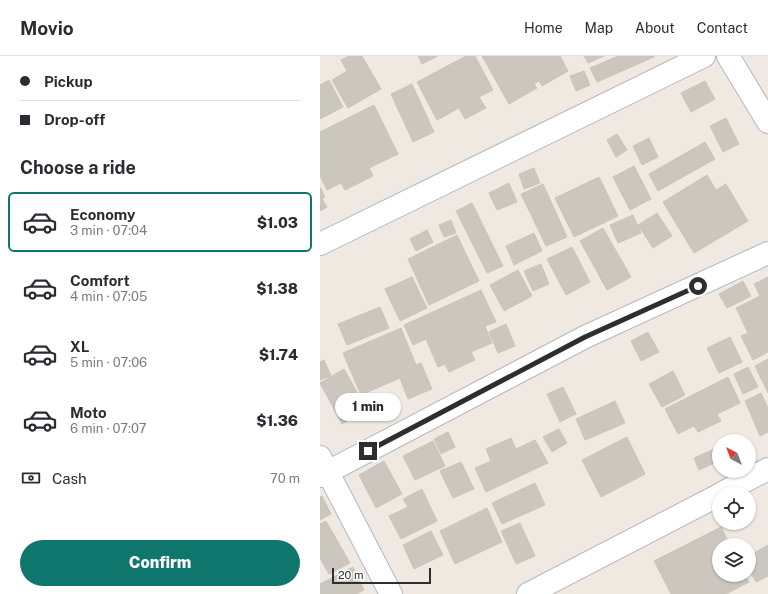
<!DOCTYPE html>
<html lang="en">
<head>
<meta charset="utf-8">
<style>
	:root { --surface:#fff; --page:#f7f7f7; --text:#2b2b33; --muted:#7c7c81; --line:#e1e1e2; --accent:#0f766e }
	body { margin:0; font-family:"Public Sans",sans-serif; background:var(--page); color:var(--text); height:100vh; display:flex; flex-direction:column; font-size:15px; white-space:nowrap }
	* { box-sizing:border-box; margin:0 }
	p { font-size:13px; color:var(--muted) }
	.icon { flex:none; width:22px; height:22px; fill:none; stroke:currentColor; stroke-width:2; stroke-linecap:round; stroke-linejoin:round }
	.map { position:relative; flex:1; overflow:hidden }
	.drawer { display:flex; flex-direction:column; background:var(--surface); width:320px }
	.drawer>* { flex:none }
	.banner { display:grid; align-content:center; height:88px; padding:0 20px; background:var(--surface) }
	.needle { width:26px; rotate:318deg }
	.fabs { position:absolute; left:392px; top:378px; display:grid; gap:8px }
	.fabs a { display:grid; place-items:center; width:44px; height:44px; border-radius:50%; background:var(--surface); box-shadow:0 1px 3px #0004; font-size:20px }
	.scale { position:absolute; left:12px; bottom:10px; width:99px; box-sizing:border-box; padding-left:4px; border:2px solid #2e2e2e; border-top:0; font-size:11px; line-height:14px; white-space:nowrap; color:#2e2e2e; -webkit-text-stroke:3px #fff; paint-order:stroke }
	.end { position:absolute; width:18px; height:18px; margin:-9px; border:5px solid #2e2e2e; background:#fff; box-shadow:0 0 0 2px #fff }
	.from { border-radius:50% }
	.bubble { position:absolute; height:28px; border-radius:14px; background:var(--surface); box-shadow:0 1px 3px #0004; font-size:13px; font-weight:800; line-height:28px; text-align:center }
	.banner b { display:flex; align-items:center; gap:14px; height:38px; font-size:15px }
	.banner b+b { border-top:1px solid var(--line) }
	.banner i { width:10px; height:10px; background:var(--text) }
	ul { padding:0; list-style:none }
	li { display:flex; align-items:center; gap:12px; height:60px; margin:0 8px 6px; padding:0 12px; border:2px solid transparent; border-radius:6px }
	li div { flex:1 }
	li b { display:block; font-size:15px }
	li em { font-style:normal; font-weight:800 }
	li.active { border-color:var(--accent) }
	li>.icon { width:36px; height:36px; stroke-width:1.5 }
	h2 { padding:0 20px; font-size:18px; line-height:48px }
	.pay { display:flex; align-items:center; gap:10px; height:44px; padding:0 20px; font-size:15px }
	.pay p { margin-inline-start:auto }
	.cta { display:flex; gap:8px; margin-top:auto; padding:8px 20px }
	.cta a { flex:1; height:46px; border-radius:24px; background:var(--accent); color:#fff; font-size:16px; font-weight:800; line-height:46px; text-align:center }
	header { display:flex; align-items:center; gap:24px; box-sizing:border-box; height:56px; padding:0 20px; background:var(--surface); border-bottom:1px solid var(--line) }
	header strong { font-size:19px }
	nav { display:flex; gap:22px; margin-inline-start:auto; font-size:14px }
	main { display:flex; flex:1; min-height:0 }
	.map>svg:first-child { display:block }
	.building { fill:#cbc7bf; stroke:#cbc5ba }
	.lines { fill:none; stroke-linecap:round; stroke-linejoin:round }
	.street-casing { stroke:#b4b7c1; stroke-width:24 }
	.street { stroke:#fff; stroke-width:22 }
	.route { stroke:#2e2e2e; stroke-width:5 }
</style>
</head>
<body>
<header>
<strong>Movio</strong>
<nav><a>Home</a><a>Map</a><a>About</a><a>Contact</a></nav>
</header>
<main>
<section class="drawer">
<div class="banner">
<b><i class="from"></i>Pickup</b>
<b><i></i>Drop-off</b>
</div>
<h2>Choose a ride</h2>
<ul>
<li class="active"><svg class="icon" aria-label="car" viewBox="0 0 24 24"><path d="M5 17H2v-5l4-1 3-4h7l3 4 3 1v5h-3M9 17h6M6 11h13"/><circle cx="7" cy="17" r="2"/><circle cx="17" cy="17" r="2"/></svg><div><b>Economy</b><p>3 min · 07:04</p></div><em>$1.03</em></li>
<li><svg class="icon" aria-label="car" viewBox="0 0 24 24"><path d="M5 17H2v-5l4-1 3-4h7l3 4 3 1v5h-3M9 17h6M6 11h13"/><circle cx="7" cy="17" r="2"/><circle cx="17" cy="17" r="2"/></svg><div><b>Comfort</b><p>4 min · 07:05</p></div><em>$1.38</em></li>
<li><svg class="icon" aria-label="car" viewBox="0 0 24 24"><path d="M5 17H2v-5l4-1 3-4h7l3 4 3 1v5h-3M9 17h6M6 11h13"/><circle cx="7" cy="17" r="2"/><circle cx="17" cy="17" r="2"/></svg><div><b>XL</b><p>5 min · 07:06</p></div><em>$1.74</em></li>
<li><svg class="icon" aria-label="car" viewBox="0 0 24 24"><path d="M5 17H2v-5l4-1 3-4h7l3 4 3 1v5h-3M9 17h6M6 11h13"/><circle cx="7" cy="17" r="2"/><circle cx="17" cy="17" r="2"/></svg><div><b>Moto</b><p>6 min · 07:07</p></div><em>$1.36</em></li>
</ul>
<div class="pay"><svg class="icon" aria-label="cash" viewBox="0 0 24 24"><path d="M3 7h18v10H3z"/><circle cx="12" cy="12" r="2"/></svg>Cash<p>70 m</p></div>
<div class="cta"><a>Confirm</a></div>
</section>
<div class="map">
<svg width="448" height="538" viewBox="0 0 448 538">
	<rect width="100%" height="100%" fill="#efe9e1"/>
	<!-- building -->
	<g class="building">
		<polygon points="29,0 42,0 61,33 28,52 12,24 27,15 21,4"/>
		<polygon points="98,0 118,0 102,8"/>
		<polygon points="146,0 155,0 173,34 159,41 166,52 145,63 139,52 117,64 97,26"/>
		<polygon points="162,0 240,0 248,15 222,30 219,25 214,28 217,32 189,48"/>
		<polygon points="264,0 284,0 268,7"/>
		<polygon points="298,0 334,0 334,1 277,26 270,12"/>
		<polygon points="264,15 270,29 256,35 250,20"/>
		<polygon points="9,24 23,51 0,63 0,29"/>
		<polygon points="385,25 395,43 371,56 361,37"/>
		<polygon points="92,28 114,76 93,86 71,38"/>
		<polygon points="54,49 78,98 49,112 53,120 25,134 21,127 7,134 0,120 0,76"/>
		<polygon points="406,62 419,88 403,96 390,70"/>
		<polygon points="297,78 307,94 296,101 287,84"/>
		<polygon points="329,82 338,101 322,109 313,90"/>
		<polygon points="385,86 395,103 338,135 329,118"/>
		<polygon points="314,110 331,143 310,154 293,121"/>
		<polygon points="214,112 220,127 204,133 199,118"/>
		<polygon points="387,119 396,134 406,128 428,165 374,197 343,146"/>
		<polygon points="279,121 298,160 254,181 235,142"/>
		<polygon points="189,127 197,146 177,154 169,137"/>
		<polygon points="223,128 247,181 226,190 201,138"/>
		<polygon points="0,131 5,141 2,143 7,151 0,155"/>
		<polygon points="152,147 183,210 167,217 136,155"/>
		<polygon points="337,157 352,180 333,192 318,169"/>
		<polygon points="313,159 321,177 298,187 290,169"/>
		<polygon points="131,164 136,177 124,181 119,169"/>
		<polygon points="283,172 311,221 287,234 260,185"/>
		<polygon points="107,174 113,186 96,195 90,183"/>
		<polygon points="214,177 222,195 194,209 186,190"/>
		<polygon points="137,179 159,225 109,249 88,203"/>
		<polygon points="252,191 270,226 246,239 227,203"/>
		<polygon points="221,208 229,228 213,235 204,215"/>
		<polygon points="198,214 212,240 184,255 170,229"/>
		<polygon points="92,221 107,252 80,265 65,233"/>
		<polygon points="448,221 448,296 433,304 421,280 428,277 416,252 440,240 434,228"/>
		<polygon points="423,225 431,240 407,252 399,238"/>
		<polygon points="161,234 176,266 165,270 172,287 151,296 155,304 129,316 125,308 118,311 106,283 93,289 84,269"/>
		<polygon points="60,251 69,272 27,289 18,268"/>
		<polygon points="186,268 195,290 178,297 169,276"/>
		<polygon points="81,272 96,309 101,307 112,333 88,343 80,322 41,339 23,297"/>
		<polygon points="328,276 339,296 321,305 311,285"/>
		<polygon points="410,281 422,306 399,317 387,292"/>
		<polygon points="448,303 448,337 435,310"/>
		<polygon points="4,304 11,320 0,324 0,306"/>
		<polygon points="428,311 438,331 423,338 414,318"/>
		<polygon points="24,313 47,354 22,368 0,327"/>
		<polygon points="353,315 365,339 342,351 329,328"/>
		<polygon points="408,321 420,347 397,358 401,365 378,376 374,370 358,378 345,353"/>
		<polygon points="243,331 256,358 240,366 227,338"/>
		<polygon points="441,337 448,352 448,376 440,380 425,345"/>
		<polygon points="295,345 305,367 265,384 256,363"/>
		<polygon points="239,373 247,387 232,396 223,381"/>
		<polygon points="128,376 135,391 121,398 114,383"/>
		<polygon points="307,381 325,418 281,441 262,404"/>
		<polygon points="191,382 196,393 215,384 228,407 166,436 155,412 171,405 166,393"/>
		<polygon points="113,385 125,410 95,424 83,400"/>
		<polygon points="394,393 399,405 379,414 374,402"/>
		<polygon points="64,405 82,438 56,452 39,419"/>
		<polygon points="141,406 154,433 133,442 120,415"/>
		<polygon points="215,427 225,449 182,468 172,447"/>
		<polygon points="102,433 117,465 81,483 69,460 88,451 83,443"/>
		<polygon points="2,440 11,458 0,464 0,441"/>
		<polygon points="167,452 182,486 135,508 120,475"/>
		<polygon points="6,465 30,507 9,518 0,502 0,468"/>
		<polygon points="200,467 215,500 196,508 181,475"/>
		<polygon points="401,471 410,489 399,489 399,519 425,519 429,526 406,538 351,538 334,505"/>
		<polygon points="111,475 123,499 94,513 83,489"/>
		<polygon points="448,489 448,520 436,526 429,514 429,500"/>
		<polygon points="33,511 44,534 36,538 0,538 0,528"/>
	</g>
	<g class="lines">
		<defs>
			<g id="street">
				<polyline points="408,0 448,66"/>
				<polyline points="0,188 384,0"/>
				<polyline points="0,401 71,538"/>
				<polyline points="0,420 265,281 448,197"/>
				<polyline points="402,437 448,413"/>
				<polyline points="208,538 399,439"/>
			</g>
		</defs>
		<!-- street casing -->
		<use href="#street" class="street-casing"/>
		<!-- street -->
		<use href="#street" class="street"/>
	</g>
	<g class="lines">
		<!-- route -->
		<polyline class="route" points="48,395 265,281 378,230"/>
	</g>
</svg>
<div class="fabs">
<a><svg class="needle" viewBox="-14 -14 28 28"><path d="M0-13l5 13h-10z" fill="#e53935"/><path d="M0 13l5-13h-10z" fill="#7c7c81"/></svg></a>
<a><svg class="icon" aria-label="locate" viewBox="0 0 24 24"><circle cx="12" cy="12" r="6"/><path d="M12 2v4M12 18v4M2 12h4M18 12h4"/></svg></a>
<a><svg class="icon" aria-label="layers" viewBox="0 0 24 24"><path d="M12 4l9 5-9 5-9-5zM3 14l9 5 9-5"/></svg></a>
</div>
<div class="scale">20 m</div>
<i class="end from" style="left:378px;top:230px"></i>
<i class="end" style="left:48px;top:395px"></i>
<div class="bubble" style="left:15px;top:337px;width:66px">1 min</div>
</div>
</main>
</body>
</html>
